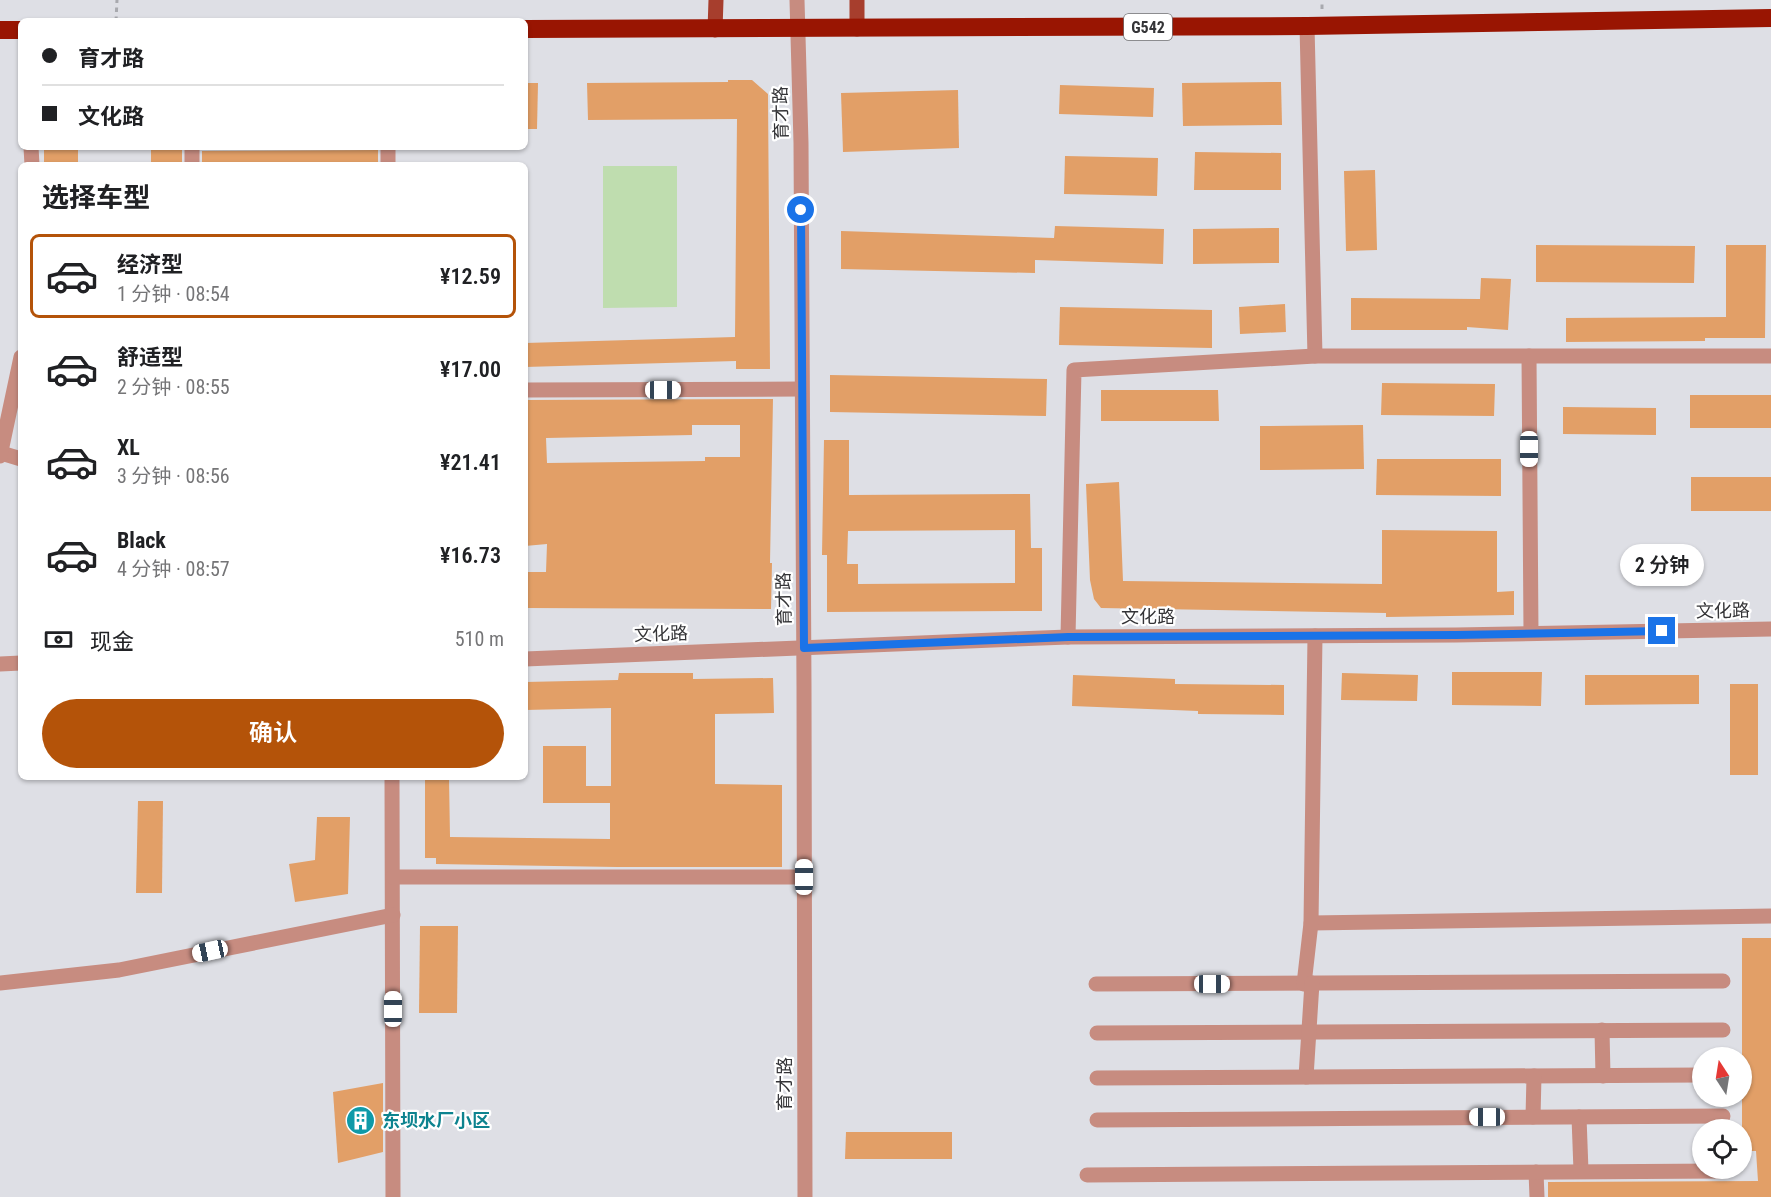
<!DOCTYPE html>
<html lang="zh">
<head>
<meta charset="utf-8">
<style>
	:root { --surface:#fff; --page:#f6f6f6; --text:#202124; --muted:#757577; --line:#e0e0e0; --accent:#b45309 }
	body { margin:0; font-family:"Roboto Condensed","Noto Sans SC",sans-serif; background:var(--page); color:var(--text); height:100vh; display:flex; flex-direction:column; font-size:22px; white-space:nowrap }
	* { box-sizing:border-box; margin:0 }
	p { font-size:20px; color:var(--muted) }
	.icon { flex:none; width:33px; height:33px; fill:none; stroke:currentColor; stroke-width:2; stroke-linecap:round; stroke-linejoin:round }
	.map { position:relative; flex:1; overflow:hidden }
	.drawer { position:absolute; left:18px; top:162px; width:510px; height:618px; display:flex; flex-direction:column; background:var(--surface); border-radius:9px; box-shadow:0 2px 4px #0004 }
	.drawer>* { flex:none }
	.banner { position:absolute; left:18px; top:18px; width:510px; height:132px; border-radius:9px; box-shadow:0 2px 4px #0004; display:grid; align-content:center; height:132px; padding:0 24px; background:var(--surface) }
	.needle { width:39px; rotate:348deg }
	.buttons { position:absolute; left:1692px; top:1047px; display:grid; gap:12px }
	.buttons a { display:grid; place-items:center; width:60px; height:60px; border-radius:50%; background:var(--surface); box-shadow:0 2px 4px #0004; font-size:30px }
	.end { position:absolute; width:27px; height:27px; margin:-14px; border:8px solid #1a73e8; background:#fff; box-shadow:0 0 0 3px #fff }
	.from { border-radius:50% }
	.bubble { position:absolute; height:42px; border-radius:21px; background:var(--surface); box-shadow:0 2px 4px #0004; font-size:20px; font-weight:600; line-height:42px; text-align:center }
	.car { position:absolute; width:18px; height:36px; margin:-18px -9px; border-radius:8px; box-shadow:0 0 4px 2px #0007; background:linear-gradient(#fff 24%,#345 0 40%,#fff 0 76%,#345 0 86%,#fff 0) }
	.banner b { display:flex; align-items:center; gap:21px; height:57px; font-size:22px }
	.banner b+b { border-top:2px solid var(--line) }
	.banner i { width:15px; height:15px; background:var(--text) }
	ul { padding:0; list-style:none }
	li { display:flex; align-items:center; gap:18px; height:84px; margin:0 12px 9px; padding:0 12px; border:3px solid transparent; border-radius:9px }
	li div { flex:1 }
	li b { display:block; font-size:22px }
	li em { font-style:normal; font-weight:600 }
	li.current { border-color:var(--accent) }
	li>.icon { width:54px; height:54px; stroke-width:1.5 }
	h2 { padding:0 24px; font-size:27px; line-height:72px }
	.pay { display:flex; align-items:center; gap:15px; height:66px; padding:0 24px; font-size:22px }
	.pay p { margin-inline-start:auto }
	.action { display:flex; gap:12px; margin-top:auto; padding:12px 24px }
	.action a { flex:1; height:69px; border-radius:36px; background:var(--accent); color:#fff; font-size:24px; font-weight:600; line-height:69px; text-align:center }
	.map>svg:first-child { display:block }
	.green { fill:#bfddaf }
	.building { fill:#e29f67; fill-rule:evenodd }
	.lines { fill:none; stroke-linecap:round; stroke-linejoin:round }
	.path { stroke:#a8a9ae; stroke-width:3; stroke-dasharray:4.5 4.5; stroke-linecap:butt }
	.minor { stroke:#c78c80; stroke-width:15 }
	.major { stroke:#a73e2d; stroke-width:15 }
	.highway { stroke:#991502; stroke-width:18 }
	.route { stroke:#1a73e8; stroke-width:8 }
	.labels { text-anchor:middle; stroke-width:4.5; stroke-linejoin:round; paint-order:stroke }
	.shield { fill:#fff; stroke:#717173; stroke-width:1.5 }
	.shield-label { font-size:16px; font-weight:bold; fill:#343437 }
	.street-label { font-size:18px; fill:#343437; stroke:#fff }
	.culture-label { font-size:18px; font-weight:bold; fill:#0d838f; stroke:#fff; text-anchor:start }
</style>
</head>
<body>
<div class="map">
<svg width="1771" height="1197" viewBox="0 0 1771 1197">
	<rect width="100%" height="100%" fill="#dedfe5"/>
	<!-- green -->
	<polygon class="green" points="603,166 677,166 677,307 603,308"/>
	<!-- building -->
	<g class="building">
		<polygon points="728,80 752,80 768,94 770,369 736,369 736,361 525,367 525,343 735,337 737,119 588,120 587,83 728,82"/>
		<polygon points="1281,82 1282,125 1183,126 1182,83"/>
		<polygon points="525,83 538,83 537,129 525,129"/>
		<polygon points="1060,85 1154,88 1153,117 1059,114"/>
		<polygon points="958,90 959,148 843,152 841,93"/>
		<rect x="151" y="147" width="31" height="18"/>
		<rect x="44" y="148" width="34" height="17"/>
		<polygon points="378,150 378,165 202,165 202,151"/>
		<polygon points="1195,152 1281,153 1281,190 1194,190"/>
		<polygon points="1065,156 1158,158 1157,196 1064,194"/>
		<polygon points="1375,170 1377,250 1346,251 1344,171"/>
		<polygon points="1055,226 1164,229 1163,264 1035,260 1035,273 841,269 841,231 1054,238"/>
		<polygon points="1279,228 1279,263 1193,264 1193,229"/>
		<polygon points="1536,245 1695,246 1694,283 1536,282"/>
		<polygon points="1726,245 1766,245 1765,338 1705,338 1705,341 1566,342 1566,318 1726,317"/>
		<polygon points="1481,278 1511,279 1508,330 1467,327 1467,330 1351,330 1351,298 1480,299"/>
		<polygon points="1285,304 1286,332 1240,334 1239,307"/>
		<polygon points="1060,307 1212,310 1212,348 1059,345"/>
		<polygon points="830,375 1047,379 1046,416 830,412"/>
		<polygon points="1382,383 1495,384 1494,416 1381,415"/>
		<polygon points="1101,390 1218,390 1219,421 1101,421"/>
		<rect x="1690" y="395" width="81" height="33"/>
		<path d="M773 399 770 563H772L771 609 525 608V572H546L547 544 525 546V400ZM692 425H740V457H705V461L547 463 546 438 692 435Z"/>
		<polygon points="1563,407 1656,408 1656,435 1563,434"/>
		<polygon points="1363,425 1364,469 1260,470 1260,426"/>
		<path d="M824 440H849V495L1030 494 1031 548H1042V611L827 612V555H822ZM1015 530V583L858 584V564H847L848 531Z"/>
		<polygon points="1377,459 1501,459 1501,496 1376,495"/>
		<rect x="1691" y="477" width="80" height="34"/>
		<polygon points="1119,482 1123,581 1382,584 1382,530 1497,531 1497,592 1514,591 1514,615 1386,617 1386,613 1101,608 1094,599 1090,580 1086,484"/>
		<polygon points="1452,672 1542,672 1541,706 1452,705"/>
		<polygon points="619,673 693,673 693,679 773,678 774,713 715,714 715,784 782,785 782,867 617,867 436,864 436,858 425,858 425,777 449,777 450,837 610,839 610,803 543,803 543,746 586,746 586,786 611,786 611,708 525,710 525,682 618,680"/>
		<polygon points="1342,673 1418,675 1417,701 1341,700"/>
		<polygon points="1073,675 1175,679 1175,684 1284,685 1284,715 1198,714 1198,711 1072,706"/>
		<polygon points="1585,675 1699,675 1699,704 1585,705"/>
		<rect x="1730" y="684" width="28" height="91"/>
		<polygon points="138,801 163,801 162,893 136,893"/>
		<polygon points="317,817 350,817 348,894 295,902 289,864 315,860"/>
		<polygon points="420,926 458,926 457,1013 419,1013"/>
		<polygon points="1742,938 1771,938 1771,1197 1548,1197 1548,1182 1758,1181 1756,1151 1742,1151"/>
		<polygon points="383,1083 383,1152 338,1163 333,1092"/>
		<polygon points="846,1132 952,1132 952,1159 845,1159"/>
	</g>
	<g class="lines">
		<!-- path -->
		<g class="path">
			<polyline points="1322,9 1322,0"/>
			<polyline points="116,21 117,0"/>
		</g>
		<!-- minor -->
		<g class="minor">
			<polyline points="797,0 801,143 804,687 805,1197"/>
			<polyline points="1307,26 1315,356"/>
			<polyline points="31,147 32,165"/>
			<polyline points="388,147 388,165"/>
			<polyline points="192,165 192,147"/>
			<polyline points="1529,356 1531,633"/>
			<polyline points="525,390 801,389"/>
			<polyline points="1,453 21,459"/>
			<polyline points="0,456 21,357"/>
			<polyline points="1068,637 1074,370 1315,356 1771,356"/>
			<polyline points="525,659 1068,637 1456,635 1771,629"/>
			<polyline points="0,664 21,663"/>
			<polyline points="392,777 393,1197"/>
			<polyline points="393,877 804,877"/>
			<polyline points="1311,923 1771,916"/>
			<polyline points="0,983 119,970 393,915"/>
			<polyline points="1096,984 1723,981"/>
			<polyline points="1304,984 1311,923 1315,636"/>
			<polyline points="1602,1030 1603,1076"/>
			<polyline points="1097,1033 1723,1030"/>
			<polyline points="1306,1077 1312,983"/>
			<polyline points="1097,1078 1702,1075"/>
			<polyline points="1533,1117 1534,1076"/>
			<polyline points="1579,1117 1581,1171"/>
			<polyline points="1097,1120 1723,1116"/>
			<polyline points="1536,1172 1537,1197"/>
			<polyline points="1087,1175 1721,1171"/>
		</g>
		<!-- major -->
		<g class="major">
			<polyline points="857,29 857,0"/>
			<polyline points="715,30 716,0"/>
		</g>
		<!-- highway -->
		<g class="highway">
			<polyline points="525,29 1307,26 1771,18"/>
			<polyline points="0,30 21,30"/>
		</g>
	</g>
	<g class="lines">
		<!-- route -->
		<polyline class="route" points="801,210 804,648 1068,637 1456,635 1662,631"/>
	</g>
	<!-- icons -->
	<defs>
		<symbol id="building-disc" viewBox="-11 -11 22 22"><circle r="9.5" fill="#0f9aa8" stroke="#fff"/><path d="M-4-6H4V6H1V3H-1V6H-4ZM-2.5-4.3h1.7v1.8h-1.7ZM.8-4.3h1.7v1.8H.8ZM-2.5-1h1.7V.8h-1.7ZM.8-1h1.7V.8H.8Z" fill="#fff"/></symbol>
	</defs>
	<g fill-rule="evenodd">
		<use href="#building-disc" x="344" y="1104" width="33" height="33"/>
	</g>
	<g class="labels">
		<!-- shield labels -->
		<rect class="shield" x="1124" y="14" width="48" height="26" rx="4.5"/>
		<g class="shield-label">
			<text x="1148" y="33">G542</text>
		</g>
		<!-- street labels -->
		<g class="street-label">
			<text transform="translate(781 113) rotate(-91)" y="6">育才路</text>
			<text transform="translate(784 599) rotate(-91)" y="6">育才路</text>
			<text transform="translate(1723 611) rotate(-1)" y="6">文化路</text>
			<text x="1148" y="623">文化路</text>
			<text transform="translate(661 634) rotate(-2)" y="6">文化路</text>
			<text transform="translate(785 1084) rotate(-90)" y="6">育才路</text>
		</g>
		<!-- culture labels -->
		<g class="culture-label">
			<text x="382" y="1127">东坝水厂小区</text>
		</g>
	</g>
</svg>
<div class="buttons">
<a><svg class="needle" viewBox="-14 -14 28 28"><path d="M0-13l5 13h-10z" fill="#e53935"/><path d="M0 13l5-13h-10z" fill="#757577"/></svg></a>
<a><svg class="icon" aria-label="locate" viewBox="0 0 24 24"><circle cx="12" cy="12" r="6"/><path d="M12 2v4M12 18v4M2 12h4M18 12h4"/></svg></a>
</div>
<i class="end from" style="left:801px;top:210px"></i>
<i class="end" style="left:1662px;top:631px"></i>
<div class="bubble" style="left:1620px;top:544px;width:84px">2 分钟</div>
<i class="car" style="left:663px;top:390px;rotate:90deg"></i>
<i class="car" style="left:1529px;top:449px;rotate:180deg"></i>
<i class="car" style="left:804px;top:877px;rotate:0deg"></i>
<i class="car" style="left:210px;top:951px;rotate:258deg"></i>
<i class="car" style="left:1212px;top:984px;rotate:90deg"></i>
<i class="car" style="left:393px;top:1009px;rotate:0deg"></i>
<i class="car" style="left:1487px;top:1117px;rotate:270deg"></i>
<div class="banner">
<b><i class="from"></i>育才路</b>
<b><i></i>文化路</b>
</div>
<section class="drawer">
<h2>选择车型</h2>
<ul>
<li class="current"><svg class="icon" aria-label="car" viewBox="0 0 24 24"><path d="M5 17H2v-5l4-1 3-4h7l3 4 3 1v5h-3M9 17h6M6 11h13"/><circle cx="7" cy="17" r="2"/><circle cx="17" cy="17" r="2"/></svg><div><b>经济型</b><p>1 分钟 · 08:54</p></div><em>¥12.59</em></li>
<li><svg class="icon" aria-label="car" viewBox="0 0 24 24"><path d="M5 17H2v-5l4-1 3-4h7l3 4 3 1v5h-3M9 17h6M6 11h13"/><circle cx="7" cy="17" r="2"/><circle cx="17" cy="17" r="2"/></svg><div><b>舒适型</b><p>2 分钟 · 08:55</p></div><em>¥17.00</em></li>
<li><svg class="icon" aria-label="car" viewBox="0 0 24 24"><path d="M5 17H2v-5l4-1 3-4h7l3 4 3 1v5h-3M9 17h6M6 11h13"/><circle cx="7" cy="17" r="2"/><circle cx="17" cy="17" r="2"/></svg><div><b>XL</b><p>3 分钟 · 08:56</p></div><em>¥21.41</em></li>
<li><svg class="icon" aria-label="car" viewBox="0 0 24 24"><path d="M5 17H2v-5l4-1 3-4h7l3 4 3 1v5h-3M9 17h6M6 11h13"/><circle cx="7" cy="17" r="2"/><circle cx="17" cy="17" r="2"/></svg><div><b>Black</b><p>4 分钟 · 08:57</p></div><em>¥16.73</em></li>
</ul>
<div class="pay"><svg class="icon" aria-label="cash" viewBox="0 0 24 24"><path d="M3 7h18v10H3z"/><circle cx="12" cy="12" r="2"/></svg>现金<p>510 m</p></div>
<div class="action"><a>确认</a></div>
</section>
</div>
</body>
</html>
